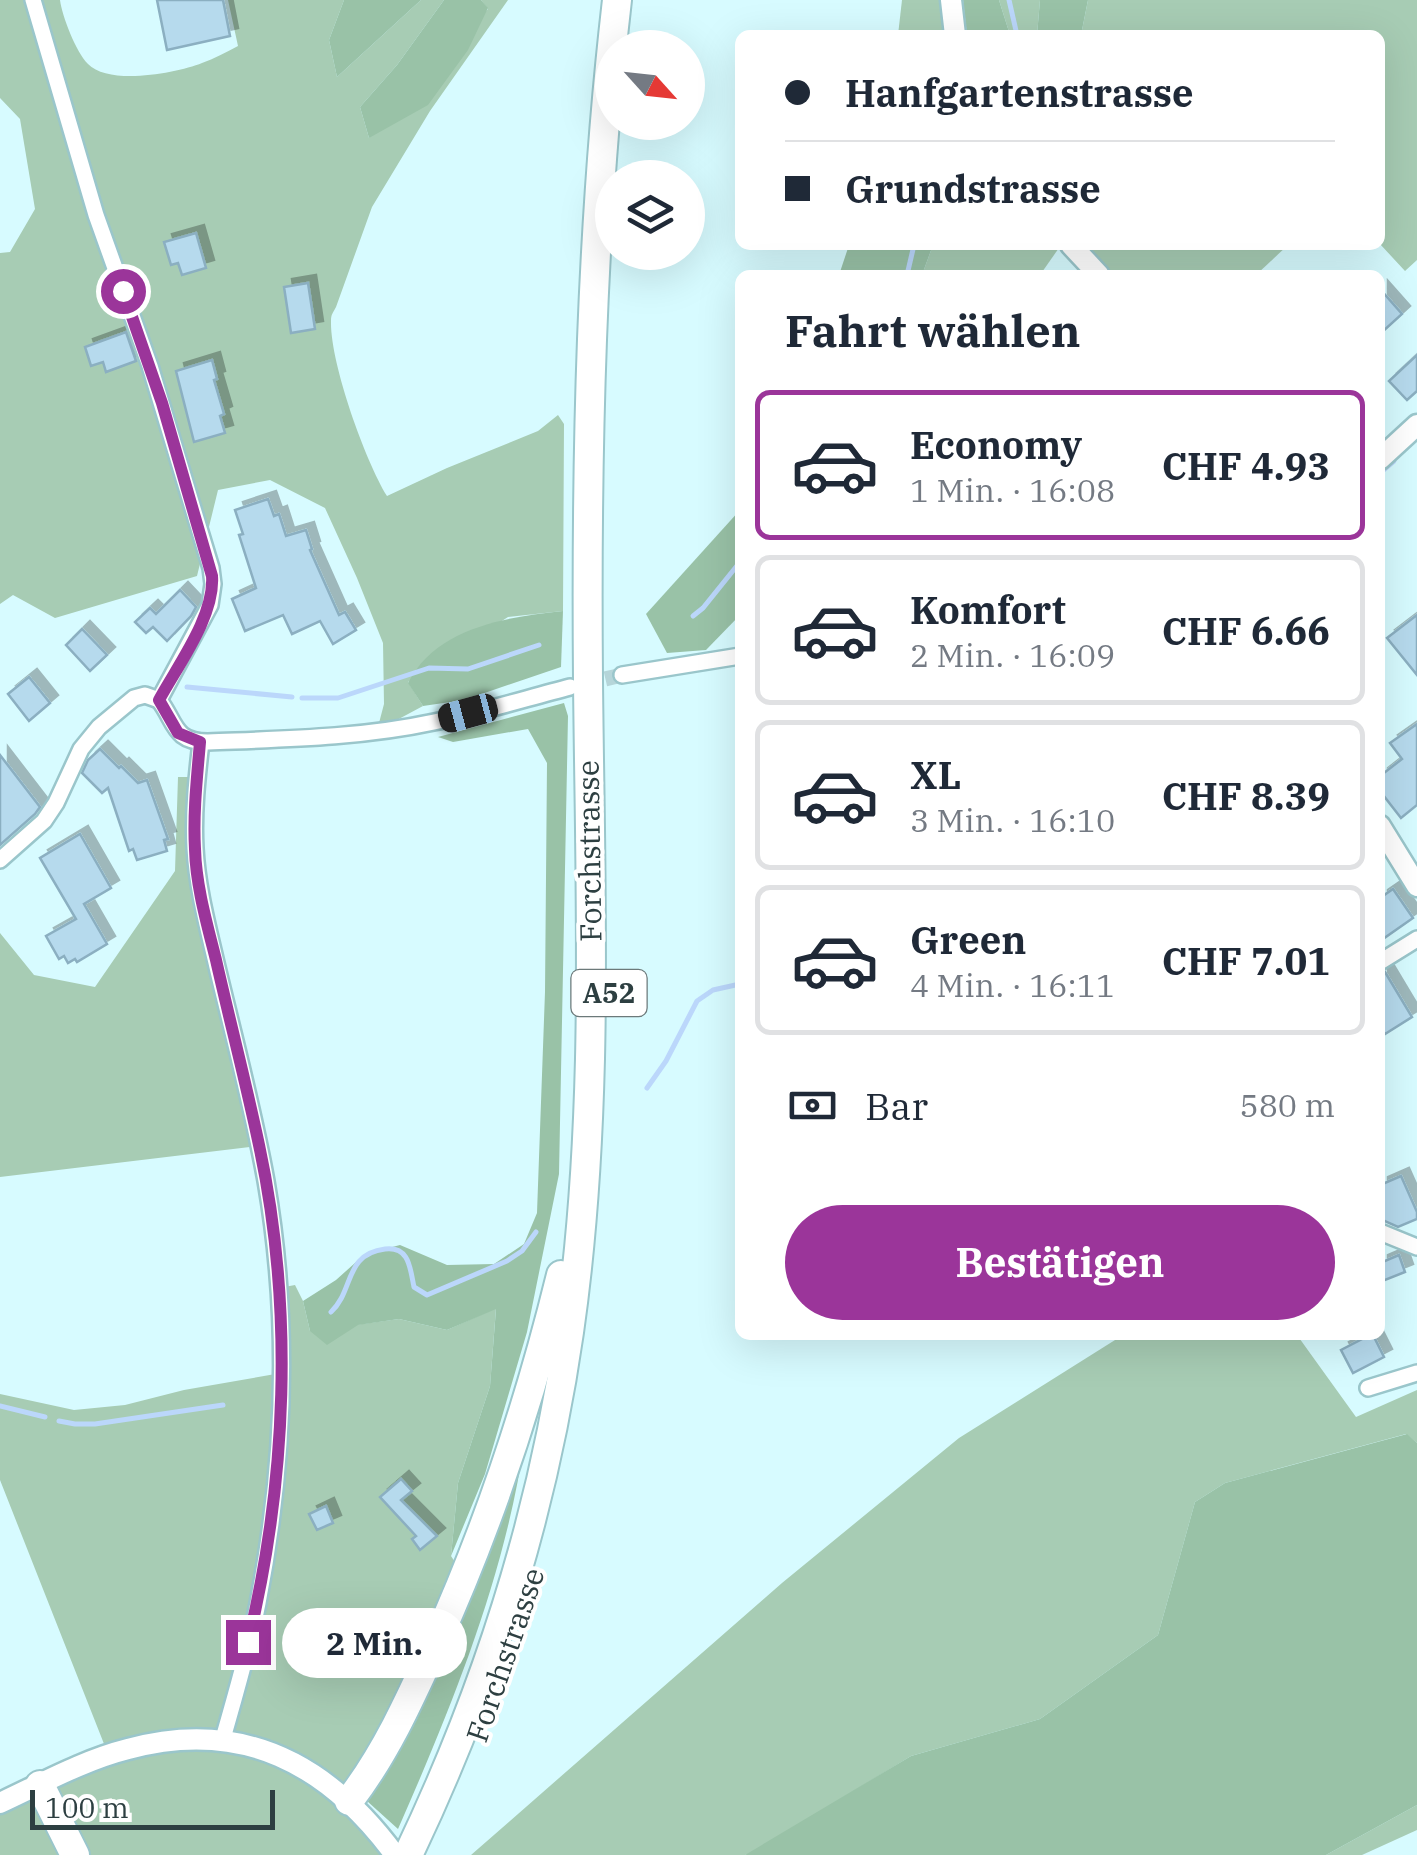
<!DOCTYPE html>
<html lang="de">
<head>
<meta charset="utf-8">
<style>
	:root { --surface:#fff; --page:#f6f6f7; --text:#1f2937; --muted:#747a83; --line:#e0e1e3; --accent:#9b359a }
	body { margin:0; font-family:"IBM Plex Serif",serif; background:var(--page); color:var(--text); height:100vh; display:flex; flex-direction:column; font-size:38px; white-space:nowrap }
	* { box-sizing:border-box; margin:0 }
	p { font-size:32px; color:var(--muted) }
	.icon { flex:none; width:55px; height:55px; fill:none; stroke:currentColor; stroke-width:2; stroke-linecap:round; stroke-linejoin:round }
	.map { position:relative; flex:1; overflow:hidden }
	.sheet { position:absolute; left:735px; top:270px; width:650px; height:1070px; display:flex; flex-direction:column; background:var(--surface); border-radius:15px; box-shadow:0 10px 40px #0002 }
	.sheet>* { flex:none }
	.guide { position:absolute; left:735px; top:30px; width:650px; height:220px; border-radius:15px; box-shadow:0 10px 40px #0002; display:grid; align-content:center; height:220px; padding:0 50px; background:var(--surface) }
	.needle { width:65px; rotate:117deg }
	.fabs { position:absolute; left:595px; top:30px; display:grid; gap:20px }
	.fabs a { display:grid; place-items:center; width:110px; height:110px; border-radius:50%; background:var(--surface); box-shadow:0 10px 40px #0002; font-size:50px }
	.scale { position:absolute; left:30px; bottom:25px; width:245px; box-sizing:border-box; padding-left:10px; border:5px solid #2d3f41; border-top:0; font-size:28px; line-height:35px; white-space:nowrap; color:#2d3f41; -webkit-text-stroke:8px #fff; paint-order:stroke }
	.end { position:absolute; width:45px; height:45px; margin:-22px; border:12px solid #9b359a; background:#fff; box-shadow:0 0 0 5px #fff }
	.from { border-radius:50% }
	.bubble { position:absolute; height:70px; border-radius:35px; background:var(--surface); box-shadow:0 10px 40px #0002; font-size:32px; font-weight:700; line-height:70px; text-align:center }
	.car { position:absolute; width:30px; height:60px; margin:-30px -15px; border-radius:12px; box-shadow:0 0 8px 2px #0007; background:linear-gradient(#222 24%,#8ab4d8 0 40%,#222 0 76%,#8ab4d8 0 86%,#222 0) }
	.guide b { display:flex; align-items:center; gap:35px; height:95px; font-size:38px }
	.guide b+b { border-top:2px solid var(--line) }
	.guide i { width:25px; height:25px; background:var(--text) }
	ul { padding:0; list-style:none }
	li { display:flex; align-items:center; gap:30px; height:150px; margin:0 20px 15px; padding:0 30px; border:5px solid var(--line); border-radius:15px }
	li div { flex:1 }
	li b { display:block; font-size:38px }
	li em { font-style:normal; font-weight:700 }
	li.current { border-color:var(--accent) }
	li>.icon { width:90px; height:90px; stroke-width:1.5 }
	h2 { padding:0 50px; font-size:45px; line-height:120px }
	.pay { display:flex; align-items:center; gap:25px; height:110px; padding:0 50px; font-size:38px }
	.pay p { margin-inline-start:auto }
	.cta { display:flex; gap:20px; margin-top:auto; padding:20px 50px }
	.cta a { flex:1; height:115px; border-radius:60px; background:var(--accent); color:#fff; font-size:40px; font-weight:700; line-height:115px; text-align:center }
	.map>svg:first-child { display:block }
	.green { fill:#a7ccb4 }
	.forest { fill:#99c2a7 }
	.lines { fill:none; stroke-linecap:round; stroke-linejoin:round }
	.stream { stroke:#bbd7fb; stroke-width:5 }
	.building { fill:#b6daed; stroke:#8bafc1; stroke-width:2.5; filter:url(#shadow) }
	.street-tunnel { stroke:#b5d5d9; stroke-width:15; stroke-dasharray:15 8; stroke-linecap:butt }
	.street-casing { stroke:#9ac6cb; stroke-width:20 }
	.secondary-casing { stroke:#9ac6cb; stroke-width:25 }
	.highway-casing { stroke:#9ac6cb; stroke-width:32 }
	.street { stroke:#fff; stroke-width:15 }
	.secondary { stroke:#fff; stroke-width:20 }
	.highway { stroke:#fff; stroke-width:28 }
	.route { stroke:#9b359a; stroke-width:12 }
	.labels { text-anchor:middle; stroke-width:8; stroke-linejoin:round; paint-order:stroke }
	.shield { fill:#fff; stroke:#6c797a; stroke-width:2.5 }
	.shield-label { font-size:28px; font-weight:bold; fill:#2d3f41 }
	.street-label { font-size:30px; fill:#2d3f41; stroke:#fff }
</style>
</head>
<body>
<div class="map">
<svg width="1417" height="1855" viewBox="0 0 1417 1855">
	<defs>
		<filter id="shadow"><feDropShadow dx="8" dy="-8" stdDeviation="0" flood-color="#0004"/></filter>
	</defs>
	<rect width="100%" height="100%" fill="#d7fbff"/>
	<!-- green -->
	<g class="green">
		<path d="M0 0H60C62 16 76 52 88 64 109 86 177 73 202 63 214 59 226 52 238 46L228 0H344L329 40 337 77 421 0H444L397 65 360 107 369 138 488 9 481 0H508L430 111 372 207 336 307C333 313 331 314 331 321 330 363 365 460 387 496L447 468 538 431 558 415 564 424 563 611 508 617 408 682 423 706 395 721 379 723 384 704 383 643 357 578 325 508 270 480 218 490 197 576 55 618 13 595 0 604V253L10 252 35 209 20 119 0 98Z"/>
		<polygon points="902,0 963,0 967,35 898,35"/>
		<polygon points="999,0 1040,0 1037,35 1010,35"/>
		<polygon points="1088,0 1417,0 1417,260 1405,271 1380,244 1380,35 1081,35"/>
		<polygon points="933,245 1061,245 1040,275 922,275"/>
		<polygon points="1071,245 1288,245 1256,275 1099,275"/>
		<polygon points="178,777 198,777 195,849 259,1146 0,1177 0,933 34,975 95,987 175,871"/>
		<polygon points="295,1285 303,1301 310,1331 399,1319 447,1330 496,1308 490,1386 458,1483 451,1556 465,1577 349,1801 395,1855 0,1855 0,1803 108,1754 0,1480 0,1394 74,1410 125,1405 184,1390 281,1373 279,1288"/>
		<polygon points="1123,1335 1297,1335 1356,1417 1417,1390 1417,1443 1406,1434 1225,1483 1195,1502 1158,1635 1040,1719 911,1756 754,1852 745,1855 471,1855 782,1583 959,1438"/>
		<polygon points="1417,1805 1417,1830 1362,1855 1326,1855"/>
	</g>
	<!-- forest -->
	<g class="forest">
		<polygon points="344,0 421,0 337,77 329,40"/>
		<polygon points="444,0 481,0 488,8 468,50 428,105 369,138 360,107 397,65"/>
		<polygon points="963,0 999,0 1010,35 967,35"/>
		<polygon points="1040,0 1088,0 1081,35 1037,35"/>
		<polygon points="849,245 933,245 922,275 839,275"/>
		<polygon points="740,510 740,615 706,650 667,653 646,614"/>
		<path d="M563 611 561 667 464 700 423 706 408 683C436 627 507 617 563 611Z"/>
		<polygon points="564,703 568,716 559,1174 527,1332 485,1474 451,1556 458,1483 490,1386 496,1309 447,1330 399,1319 358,1325 327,1345 310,1331 303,1301 336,1280 365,1254 400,1245 447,1265 494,1264 524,1244 537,1213 545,992 547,763 528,729 453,742 438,737"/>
		<polygon points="1407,1434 1417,1443 1417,1805 1326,1855 745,1855 911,1756 1040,1719 1158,1635 1195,1502 1225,1483"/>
		<path d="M525 1438C506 1573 453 1704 398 1829L367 1801 426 1690Z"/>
	</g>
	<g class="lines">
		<!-- stream -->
		<g class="stream">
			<polyline points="1009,0 1017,35"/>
			<polyline points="907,275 914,245"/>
			<polyline points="1380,473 1394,461"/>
			<polyline points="693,616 703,608 740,562"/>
			<polyline points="187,687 292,697"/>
			<polyline points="302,698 338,698 429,668 468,669 539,645"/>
			<polyline points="647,1088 666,1061 697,1001 713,990 740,984"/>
			<path d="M331 1312C354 1291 344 1254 385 1249 410 1246 410 1269 414 1287L427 1295 507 1261 522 1251 536 1232"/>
			<polyline points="0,1406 45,1417"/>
			<polyline points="59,1421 75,1424 95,1424 223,1405"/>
		</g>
	</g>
	<!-- building -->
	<g class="building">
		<polygon points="157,0 223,0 230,36 167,50"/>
		<polygon points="196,233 206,268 182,275 178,263 171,265 164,242"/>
		<polygon points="308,283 315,329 291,333 284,287"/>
		<polygon points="1380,289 1402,314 1380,334"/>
		<polygon points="126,332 136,361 106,372 103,362 91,366 85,347"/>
		<polygon points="1417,355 1417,391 1407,400 1389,381"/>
		<polygon points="212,360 217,379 214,380 224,414 220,416 225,433 194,442 176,371"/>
		<polygon points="268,499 274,516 279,514 286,536 306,530 312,549 310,550 339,615 345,612 356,630 333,644 320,621 292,634 283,615 245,631 232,599 256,588 239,535 243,534 235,510"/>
		<polygon points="180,590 196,607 191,616 167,641 153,627 146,633 135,622 150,608 156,614"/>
		<polygon points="1417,615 1417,675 1387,638"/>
		<polygon points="82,629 107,655 90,671 66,645"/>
		<polygon points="29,677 50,703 29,721 8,694"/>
		<polygon points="1417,724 1417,805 1401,818 1380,791 1380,776 1402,759 1390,743"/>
		<polygon points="100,749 119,768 121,766 138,783 147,780 168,839 164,840 167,851 137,860 133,849 129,851 108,788 102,793 82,773 88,760"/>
		<polygon points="0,755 40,807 35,814 0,845"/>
		<polygon points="80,834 111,888 84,904 107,944 77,962 75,959 68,963 64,956 59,959 46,936 76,919 40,858"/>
		<polygon points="1393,889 1413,918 1380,941 1380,898"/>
		<polygon points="1385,972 1412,1017 1385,1034 1380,1026 1380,973"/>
		<polygon points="1401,1176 1417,1212 1417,1219 1398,1227 1380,1219 1380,1185"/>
		<polygon points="1399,1255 1405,1272 1380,1282 1380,1263"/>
		<polygon points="1370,1335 1373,1335 1384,1357 1353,1373 1341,1350"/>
		<polygon points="401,1479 412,1491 401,1500 437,1536 420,1550 412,1539 416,1536 380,1497"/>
		<polygon points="326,1506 333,1523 317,1530 309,1514"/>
	</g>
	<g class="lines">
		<!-- street-tunnel -->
		<polyline class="street-tunnel" points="583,684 622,675"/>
		<defs>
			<g id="street">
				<polyline points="33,0 96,215 150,366 211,568 213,584 210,605 159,700"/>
				<polyline points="622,675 740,656"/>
				<path d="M159 700C176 722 173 742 208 742 283 739 360 738 434 722 479 713 524 699 570 687"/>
				<path d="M201 742C197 777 193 813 195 848 197 888 208 928 217 967 234 1038 253 1109 266 1181 290 1320 285 1464 258 1603 249 1650 235 1696 222 1742"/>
				<polyline points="0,860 44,821 56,803 81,749 99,727 134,698 145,695 159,700"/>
				<polyline points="1380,962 1417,939"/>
				<polyline points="1380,1232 1417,1247"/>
				<polyline points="1368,1388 1417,1373"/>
			</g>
			<g id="secondary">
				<polyline points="951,0 955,35"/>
				<polyline points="1071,245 1099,275"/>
				<polyline points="1380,459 1417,425"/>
				<polyline points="1380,826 1417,886"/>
				<path d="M0 1803C41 1784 84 1760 128 1749 242 1718 328 1764 395 1855"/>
			</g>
			<g id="highway">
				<polyline points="40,1785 75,1855"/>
				<path d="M349 1801C386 1753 411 1697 436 1642 490 1523 530 1401 561 1275"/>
				<path d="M408 1855C487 1690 543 1513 569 1332 600 1117 590 897 588 680 586 453 591 226 617 0"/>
			</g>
		</defs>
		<!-- street casing -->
		<use href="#street" class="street-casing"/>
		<!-- secondary casing -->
		<use href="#secondary" class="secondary-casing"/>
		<!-- highway casing -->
		<use href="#highway" class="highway-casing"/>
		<!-- street -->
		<use href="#street" class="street"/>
		<!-- secondary -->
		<use href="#secondary" class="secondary"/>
		<!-- highway -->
		<use href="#highway" class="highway"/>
	</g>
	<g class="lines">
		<!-- route -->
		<path class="route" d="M123 291 162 403 212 576C215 616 178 665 159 700L178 733 200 742C197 778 193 813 195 849 196 886 207 924 216 960 230 1022 246 1083 259 1145 294 1308 287 1481 248 1642"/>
	</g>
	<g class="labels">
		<!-- shield labels -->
		<rect class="shield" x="571.5" y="970" width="75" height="46" rx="8"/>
		<g class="shield-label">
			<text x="609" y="1003">A52</text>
		</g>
		<!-- street labels -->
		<g class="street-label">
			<text transform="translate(590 851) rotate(-91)" y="10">Forchstrasse</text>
			<text transform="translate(506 1655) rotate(-71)" y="10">Forchstrasse</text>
		</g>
	</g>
</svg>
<div class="fabs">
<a><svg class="needle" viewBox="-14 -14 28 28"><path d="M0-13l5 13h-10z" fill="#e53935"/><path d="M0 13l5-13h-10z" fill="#747a83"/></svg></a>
<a><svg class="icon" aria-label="layers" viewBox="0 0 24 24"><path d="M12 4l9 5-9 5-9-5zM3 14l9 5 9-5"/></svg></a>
</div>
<div class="scale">100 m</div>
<i class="end from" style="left:123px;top:291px"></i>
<i class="end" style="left:248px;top:1642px"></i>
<div class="bubble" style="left:282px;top:1608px;width:185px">2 Min.</div>
<i class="car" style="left:468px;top:713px;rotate:255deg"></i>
<div class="guide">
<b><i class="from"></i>Hanfgartenstrasse</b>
<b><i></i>Grundstrasse</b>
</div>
<section class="sheet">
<h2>Fahrt wählen</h2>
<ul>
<li class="current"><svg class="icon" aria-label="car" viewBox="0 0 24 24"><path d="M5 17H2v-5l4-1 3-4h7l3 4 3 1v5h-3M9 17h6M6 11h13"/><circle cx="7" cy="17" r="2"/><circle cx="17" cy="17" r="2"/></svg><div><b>Economy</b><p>1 Min. · 16:08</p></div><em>CHF 4.93</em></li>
<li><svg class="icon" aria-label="car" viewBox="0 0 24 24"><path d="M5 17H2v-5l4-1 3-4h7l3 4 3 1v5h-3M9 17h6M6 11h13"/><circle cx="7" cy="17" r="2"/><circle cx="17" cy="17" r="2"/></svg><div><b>Komfort</b><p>2 Min. · 16:09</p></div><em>CHF 6.66</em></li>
<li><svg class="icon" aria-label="car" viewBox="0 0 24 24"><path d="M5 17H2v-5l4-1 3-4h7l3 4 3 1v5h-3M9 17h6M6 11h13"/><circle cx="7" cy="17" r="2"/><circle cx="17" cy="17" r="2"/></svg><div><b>XL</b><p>3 Min. · 16:10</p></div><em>CHF 8.39</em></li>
<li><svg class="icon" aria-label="car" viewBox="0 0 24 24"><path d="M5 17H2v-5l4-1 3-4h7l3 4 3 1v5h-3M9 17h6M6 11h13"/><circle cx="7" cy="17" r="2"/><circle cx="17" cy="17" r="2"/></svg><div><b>Green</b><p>4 Min. · 16:11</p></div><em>CHF 7.01</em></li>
</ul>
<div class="pay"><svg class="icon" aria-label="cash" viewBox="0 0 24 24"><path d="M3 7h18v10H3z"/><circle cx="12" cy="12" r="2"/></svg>Bar<p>580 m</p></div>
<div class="cta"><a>Bestätigen</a></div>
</section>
</div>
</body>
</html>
